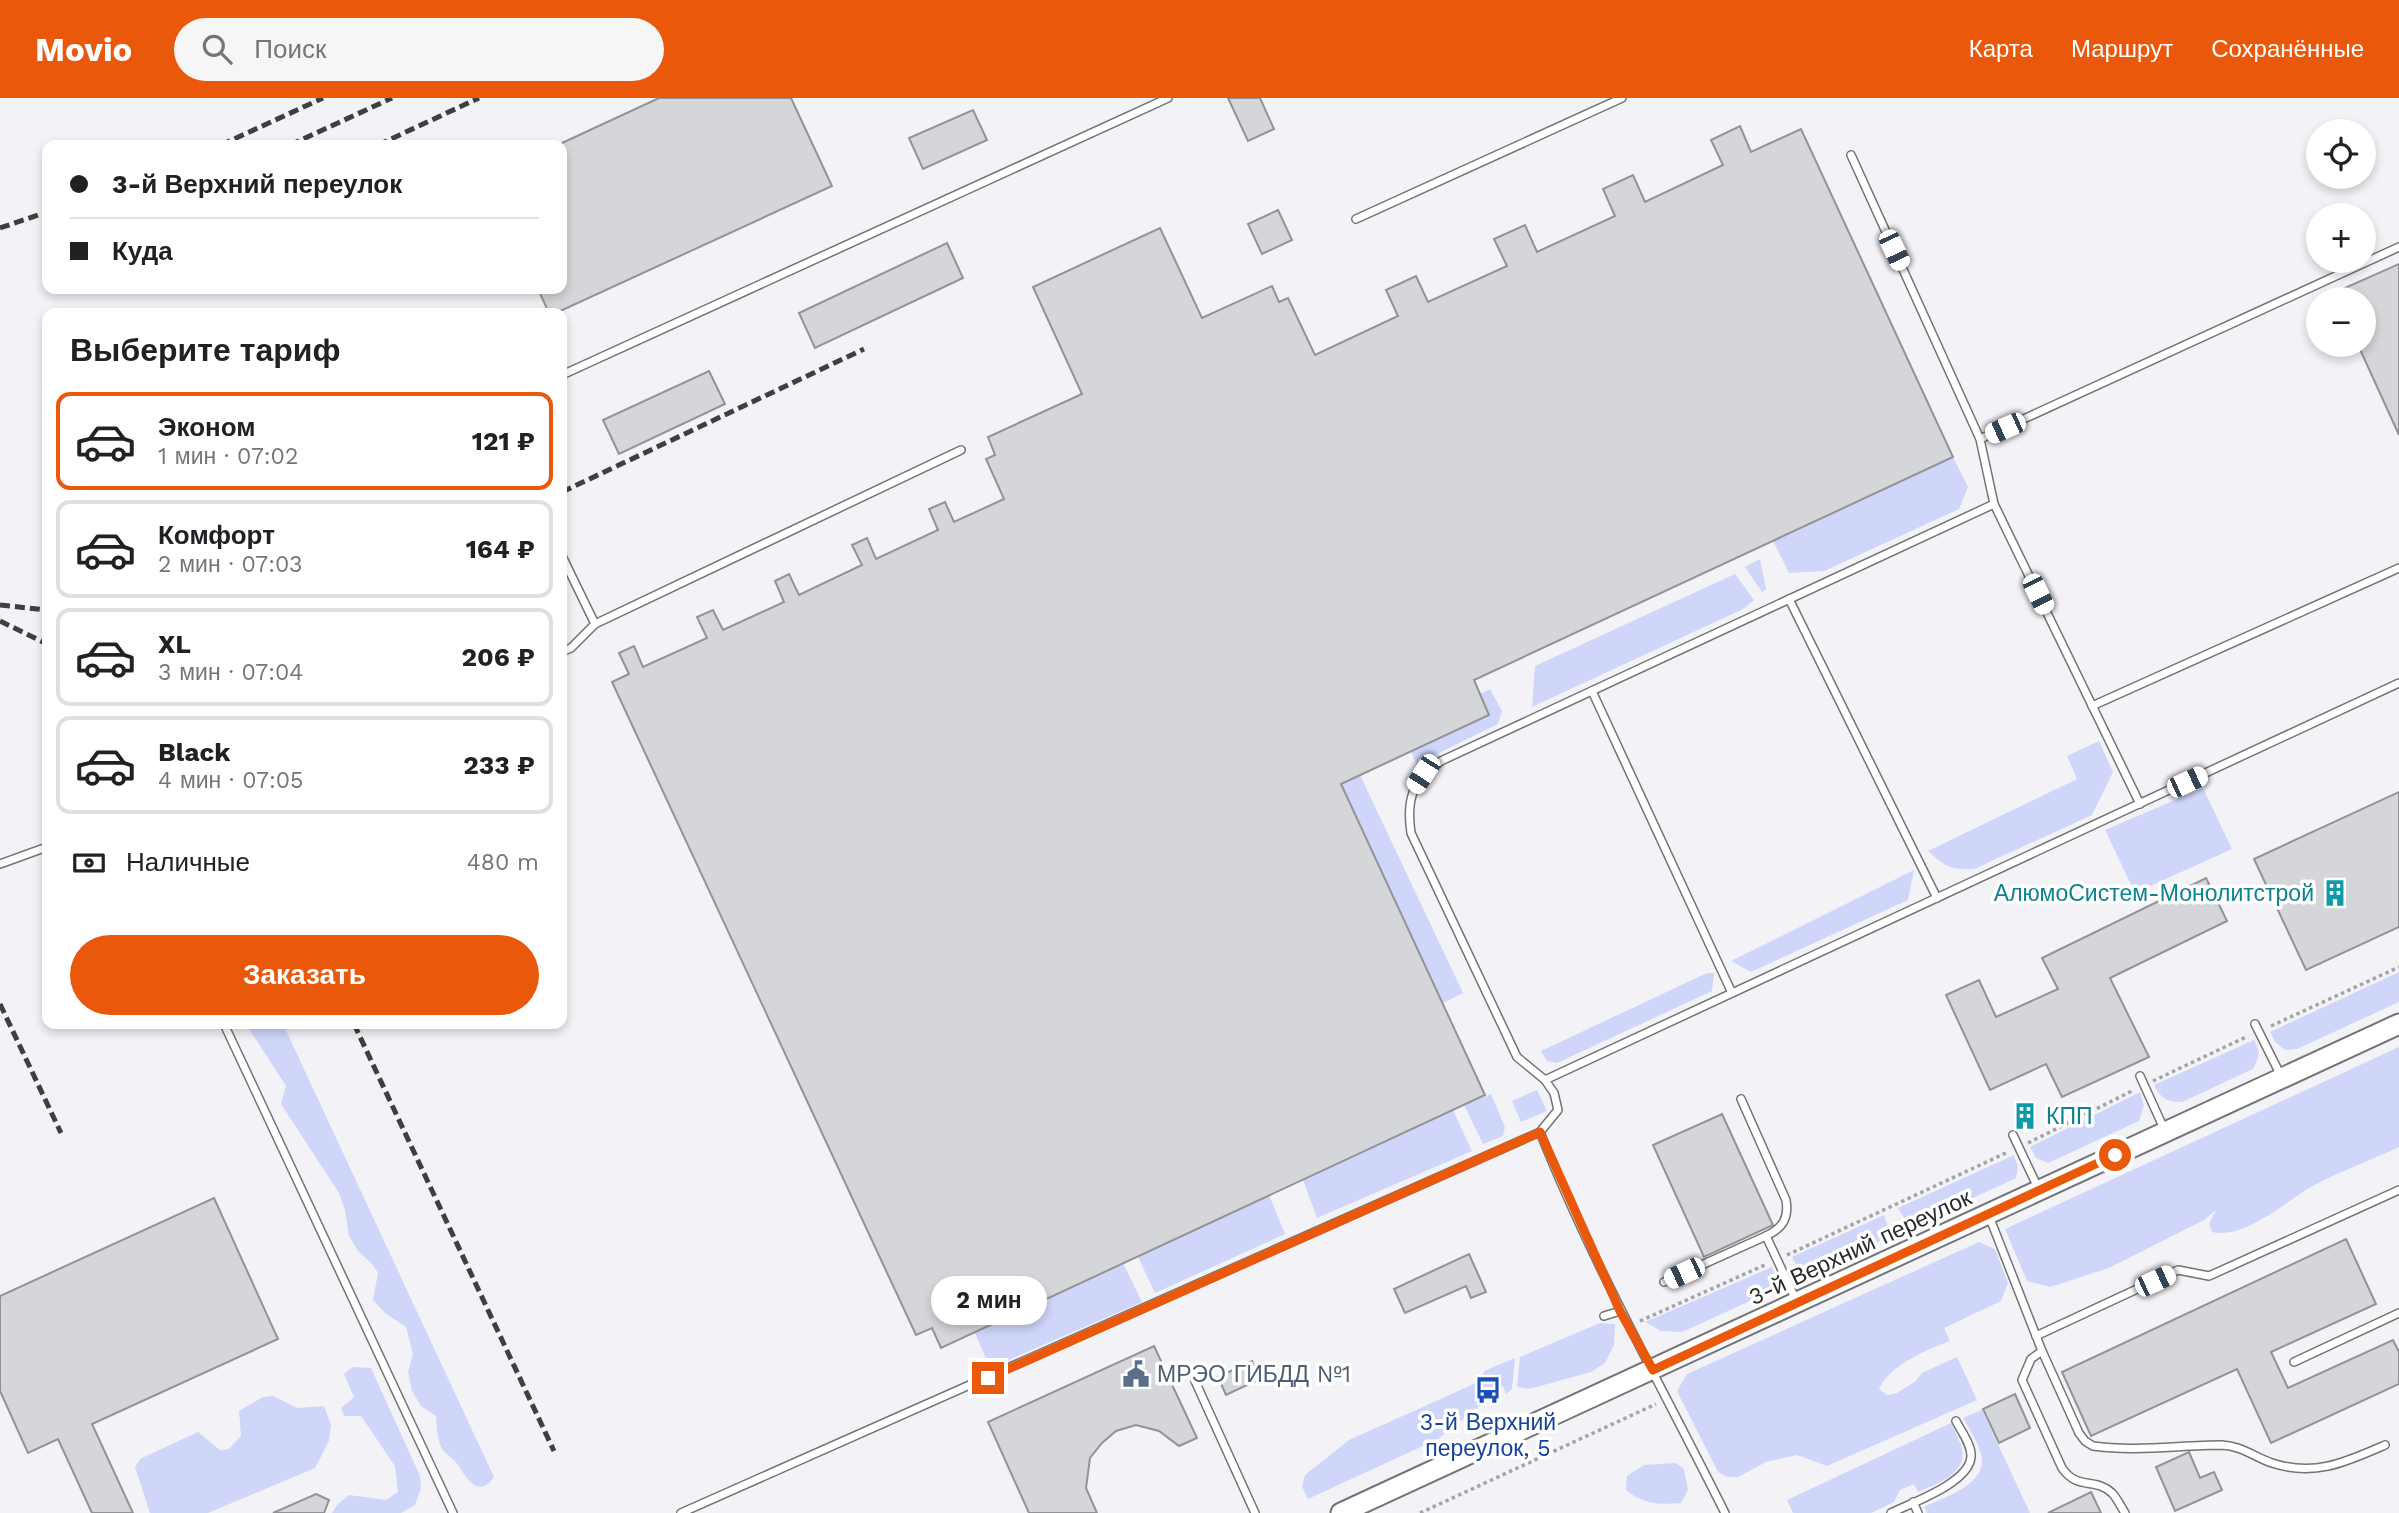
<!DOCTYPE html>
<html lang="ru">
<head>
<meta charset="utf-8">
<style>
	:root { --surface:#fff; --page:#f6f6f6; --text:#202124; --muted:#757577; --line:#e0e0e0; --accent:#ea580c }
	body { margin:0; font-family:"Work Sans",sans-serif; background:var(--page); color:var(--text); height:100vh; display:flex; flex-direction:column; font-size:26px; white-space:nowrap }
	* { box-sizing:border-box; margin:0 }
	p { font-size:23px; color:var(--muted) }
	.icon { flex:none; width:38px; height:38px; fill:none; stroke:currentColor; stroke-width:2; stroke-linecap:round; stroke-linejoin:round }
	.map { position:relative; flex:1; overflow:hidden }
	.side { position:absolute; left:42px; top:210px; width:525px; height:721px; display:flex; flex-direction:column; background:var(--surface); border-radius:14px; box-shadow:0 4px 10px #0003 }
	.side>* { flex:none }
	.top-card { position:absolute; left:42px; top:42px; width:525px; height:154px; border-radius:14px; box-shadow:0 4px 10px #0003; display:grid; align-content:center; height:154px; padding:0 28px; background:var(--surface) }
	.buttons { position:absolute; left:2306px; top:21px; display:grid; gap:14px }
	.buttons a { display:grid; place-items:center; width:70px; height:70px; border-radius:50%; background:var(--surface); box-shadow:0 4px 10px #0003; font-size:35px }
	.end { position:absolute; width:32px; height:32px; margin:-16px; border:9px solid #ea580c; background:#fff; box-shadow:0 0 0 4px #fff }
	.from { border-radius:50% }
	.bubble { position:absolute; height:49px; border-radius:24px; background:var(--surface); box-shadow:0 4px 10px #0003; font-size:23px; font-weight:700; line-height:49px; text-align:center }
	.car { position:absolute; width:21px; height:42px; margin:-21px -10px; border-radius:9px; box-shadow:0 0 5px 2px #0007; background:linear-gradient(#fff 24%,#345 0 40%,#fff 0 76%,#345 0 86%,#fff 0) }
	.top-card b { display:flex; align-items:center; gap:24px; height:66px; font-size:26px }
	.top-card b+b { border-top:2px solid var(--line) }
	.top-card i { width:18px; height:18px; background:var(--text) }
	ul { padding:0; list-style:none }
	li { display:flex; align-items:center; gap:21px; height:98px; margin:0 14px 10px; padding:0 14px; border:4px solid var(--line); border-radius:14px }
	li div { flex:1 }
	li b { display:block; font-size:26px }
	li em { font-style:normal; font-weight:700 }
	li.active { border-color:var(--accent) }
	li>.icon { width:63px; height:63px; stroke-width:1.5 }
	h2 { padding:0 28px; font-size:32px; line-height:84px }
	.pay { display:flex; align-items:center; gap:18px; height:77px; padding:0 28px; font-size:26px }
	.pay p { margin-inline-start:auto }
	.action { display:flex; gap:14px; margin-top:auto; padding:14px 28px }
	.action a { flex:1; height:80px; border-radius:42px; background:var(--accent); color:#fff; font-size:28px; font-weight:700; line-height:80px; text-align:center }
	header { display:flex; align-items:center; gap:42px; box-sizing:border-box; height:98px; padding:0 35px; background:var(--accent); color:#fff }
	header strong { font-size:33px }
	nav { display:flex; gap:38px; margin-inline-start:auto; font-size:24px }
	.search { width:490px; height:63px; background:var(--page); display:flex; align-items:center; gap:18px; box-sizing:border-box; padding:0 24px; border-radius:38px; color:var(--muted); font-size:26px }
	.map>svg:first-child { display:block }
	.green { fill:#cfd6f9 }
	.building { fill:#d5d6d9; stroke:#939397; stroke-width:2 }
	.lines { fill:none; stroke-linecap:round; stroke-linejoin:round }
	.service-casing { stroke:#737477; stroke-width:10 }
	.tertiary-casing { stroke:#737477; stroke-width:23 }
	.path { stroke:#a3a4a7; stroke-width:3.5; stroke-dasharray:3.5 3.5; stroke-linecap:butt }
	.service { stroke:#fff; stroke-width:7 }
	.tertiary { stroke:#fff; stroke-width:19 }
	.rail { stroke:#3e3f40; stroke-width:5; stroke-dasharray:10 5; stroke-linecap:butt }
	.route { stroke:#ea580c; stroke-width:9 }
	.labels { text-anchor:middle; stroke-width:7; stroke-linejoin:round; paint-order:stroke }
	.culture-label { font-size:23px; fill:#0d838f; stroke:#fff; text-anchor:end }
	.street-label { font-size:23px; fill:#292a2b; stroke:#fff }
	.service-label { font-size:23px; fill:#4e5e75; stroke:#fff; text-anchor:start }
	.transit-label { font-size:23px; fill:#164399; stroke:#fff }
</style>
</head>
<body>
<header>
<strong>Movio</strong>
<div class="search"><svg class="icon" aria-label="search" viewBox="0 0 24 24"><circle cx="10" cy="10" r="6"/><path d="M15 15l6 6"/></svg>Поиск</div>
<nav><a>Карта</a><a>Маршрут</a><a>Сохранённые</a></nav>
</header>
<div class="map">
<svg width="2399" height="1415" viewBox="0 0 2399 1415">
	<rect width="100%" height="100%" fill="#f3f3f7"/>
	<!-- green -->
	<g class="green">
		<polygon points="1953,359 1968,389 1959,411 1824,473 1789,475 1773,443"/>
		<polygon points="1760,461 1766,491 1762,494 1745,469"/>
		<polygon points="1735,476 1754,502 1743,511 1532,609 1535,568"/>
		<polygon points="1490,591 1502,613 1498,626 1416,666 1411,653 1489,617 1480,596"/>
		<path d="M2099 643 2113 674 2092 717 1974 771C1951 772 1945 769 1928 753L2077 681 2067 658Z"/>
		<polygon points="1360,677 1463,895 1443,905 1341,686"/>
		<polygon points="2203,690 2232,751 2135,795 2105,732"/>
		<polygon points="1914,772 1908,802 1751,874 1731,863"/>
		<polygon points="2399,874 2399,904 2297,951 2285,952 2275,944 2270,934"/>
		<polygon points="1707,875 1714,875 1712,893 1557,965 1547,963 1541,953"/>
		<path d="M246 926H283L494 1379C479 1401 467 1381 458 1367 453 1359 443 1356 440 1346 437 1337 437 1327 436 1318L421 1308 412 1293 408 1274 413 1256 406 1229 385 1215 373 1202 378 1175 373 1167 358 1153 349 1138 345 1112 339 1095 281 1006 286 988Z"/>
		<path d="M2254 942C2261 953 2259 959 2253 971L2182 1004C2167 1005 2161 1000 2154 987Z"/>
		<path d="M2399 949V1049C2369 1063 2338 1074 2309 1090 2283 1106 2244 1141 2212 1134L2209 1126 2216 1112 2204 1122 2109 1170 2050 1189 2027 1183 2005 1131Z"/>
		<polygon points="1537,992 1547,1013 1521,1024 1512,1003"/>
		<polygon points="2140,994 2144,1008 2139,1023 2048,1065 2036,1060 2030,1049"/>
		<polygon points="1491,996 1505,1029 1503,1038 1483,1046 1464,1007"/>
		<polygon points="1453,1012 1472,1053 1317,1120 1303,1082"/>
		<polygon points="2014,1057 2018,1069 2016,1080 1915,1127 1907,1125 1898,1110"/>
		<polygon points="1269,1097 1285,1136 1155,1195 1138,1159"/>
		<polygon points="1884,1117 1888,1129 1887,1140 1806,1176 1798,1170 1792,1159"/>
		<path d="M1979 1144 1995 1151 2008 1185 2001 1203 1944 1230 1950 1243C1926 1252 1890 1267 1879 1291L1887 1297 1897 1295 1916 1283 1922 1275 1957 1259 1977 1302 1827 1368 1797 1357 1766 1364 1738 1379H1727L1718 1374 1677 1293 1687 1276Z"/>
		<polygon points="1123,1165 1142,1204 990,1270 975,1235"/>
		<polygon points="1772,1169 1776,1181 1772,1193 1682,1234 1661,1233 1645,1224"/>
		<polygon points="1600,1225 1615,1226 1614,1247 1605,1265 1591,1274 1529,1291 1517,1289 1520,1259"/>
		<polygon points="1515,1260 1512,1291 1506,1296 1503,1288 1484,1298 1481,1286 1484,1273"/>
		<polygon points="352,1269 371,1270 420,1378 421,1390 415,1407 401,1415 332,1415 338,1406 349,1397 386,1402 398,1394 395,1368 361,1318 344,1318 341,1310 354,1299 344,1276"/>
		<polygon points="1476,1285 1482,1306 1438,1341 1308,1401 1302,1389 1305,1377 1349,1342"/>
		<polygon points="273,1298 297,1310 324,1308 331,1326 329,1343 315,1370 208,1415 150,1415 135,1369 140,1361 198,1334 220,1352 229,1351 241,1338 239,1313 263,1299"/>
		<path d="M1982 1312 2030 1415H1927L1924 1409C1945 1399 1989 1386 1981 1356 1978 1344 1969 1331 1963 1320Z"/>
		<path d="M1951 1325C1955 1334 1960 1343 1962 1351 1968 1375 1935 1387 1918 1394L1914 1386 1900 1392 1894 1404 1871 1415H1793L1787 1402Z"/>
		<path d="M1676 1365 1684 1371 1688 1392 1681 1405C1660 1407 1643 1406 1626 1392L1627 1378 1644 1367Z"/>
	</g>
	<!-- building -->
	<g class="building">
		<polygon points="659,0 791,0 832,88 556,215 549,215 538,191 562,191 562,45"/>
		<polygon points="1228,0 1260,0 1274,31 1248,43"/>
		<polygon points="973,12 987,42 923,71 909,40"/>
		<polygon points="1740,28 1751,54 1801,31 1953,359 1474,582 1489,617 1341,686 1485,997 941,1250 932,1230 916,1237 612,584 629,576 619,555 634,548 643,569 707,540 697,519 713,512 723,532 784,504 775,483 789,476 799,497 862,467 852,447 867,440 876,461 938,432 929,411 945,404 954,424 1004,401 986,361 995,357 988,339 1082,296 1033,189 1160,130 1202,220 1272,188 1279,204 1288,200 1315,257 1398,218 1386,192 1416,178 1428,204 1507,168 1494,141 1525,127 1537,154 1615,118 1603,91 1633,77 1645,104 1723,67 1711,42"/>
		<polygon points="1278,112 1292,142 1262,156 1248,126"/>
		<polygon points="947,145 963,180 815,250 799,215"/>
		<polygon points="2399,166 2399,337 2358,247 2364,247 2364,201 2320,201"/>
		<polygon points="709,273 725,306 619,356 603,322"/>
		<polygon points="2399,694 2399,829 2306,872 2254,761"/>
		<polygon points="2206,780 2227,823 2110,880 2149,959 2062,999 2046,966 1990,992 1946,897 1979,882 1996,919 2058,891 2042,860"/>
		<polygon points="1722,1016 1773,1127 1704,1159 1653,1047"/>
		<polygon points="214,1100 278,1241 92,1326 133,1415 92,1415 58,1341 28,1355 0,1293 0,1198"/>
		<polygon points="2346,1141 2376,1206 2271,1254 2288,1290 2393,1242 2399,1254 2399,1286 2271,1345 2237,1271 2091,1338 2062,1274"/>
		<polygon points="1469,1156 1486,1194 1471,1200 1466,1188 1405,1215 1394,1191"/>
		<polygon points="1154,1248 1197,1340 1179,1348 1159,1333 1136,1327 1116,1333 1102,1345 1090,1360 1086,1390 1097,1415 1029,1415 988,1324"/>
		<polygon points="1252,1263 1260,1281 1226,1297 1218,1279"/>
		<polygon points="2015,1296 2030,1330 1999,1345 1983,1311"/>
		<polygon points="2189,1354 2200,1380 2214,1374 2222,1392 2175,1413 2156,1369"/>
		<polygon points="2091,1394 2101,1415 2048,1415"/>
		<polygon points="316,1396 329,1402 324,1415 273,1415"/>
	</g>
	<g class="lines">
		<defs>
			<g id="service">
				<polyline points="1851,57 1980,341 1994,406"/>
				<polyline points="1356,121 1622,0"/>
				<polyline points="562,277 1168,0"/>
				<polyline points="1980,341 2399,149"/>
				<polyline points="562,458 595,526"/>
				<polyline points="1789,501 1937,800"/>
				<polyline points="562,554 571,550 595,526 961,352"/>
				<polyline points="1592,593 1732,895"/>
				<polyline points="2092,608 2399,470"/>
				<polyline points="0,766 47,749"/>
				<polyline points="224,926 453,1415"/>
				<polyline points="2255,926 2282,980"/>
				<polyline points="2140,978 2165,1033"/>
				<path d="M1545 982 1517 959 1411 735C1406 700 1412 685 1441 663L1994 406 2140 706"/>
				<path d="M1741 1001 1786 1102C1789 1120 1783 1130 1766 1138"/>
				<path d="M1540 1034C1592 1165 1662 1289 1725 1415"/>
				<polyline points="2013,1037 2039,1092"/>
				<path d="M1989 1118 2042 1253 2079 1335 2085 1343 2093 1348C2135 1354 2180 1347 2222 1347 2242 1348 2254 1359 2272 1365 2315 1379 2346 1364 2385 1347"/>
				<polyline points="1664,1184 1766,1138 1796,1202"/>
				<polyline points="1604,1218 1620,1213"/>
				<polyline points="2036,1238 2178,1172 2209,1178 2399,1092"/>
				<path d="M2042 1253 2031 1261 2022 1282 2062 1370C2078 1393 2095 1379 2112 1395 2117 1400 2121 1409 2125 1415"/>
				<polyline points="2294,1264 2399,1215"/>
				<polyline points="1195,1283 1255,1415"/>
				<polyline points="1913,1404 1918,1415"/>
				<polyline points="681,1415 1540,1034 1558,1012 1554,995 1545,982 2399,585"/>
				<path d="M1891 1415C1911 1405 1969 1385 1971 1359 1972 1347 1961 1333 1956 1323"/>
			</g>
			<polyline id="tertiary" points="1341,1415 2399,926"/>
		</defs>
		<!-- service casing -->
		<use href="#service" class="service-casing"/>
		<!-- tertiary casing -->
		<use href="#tertiary" class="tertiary-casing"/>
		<!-- path -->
		<g class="path">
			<polyline points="2271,928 2399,869"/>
			<polyline points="2153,983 2248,938"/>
			<polyline points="2028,1045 2134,992"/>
			<polyline points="1787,1157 2008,1054"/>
			<polyline points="1640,1223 1767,1166"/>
			<polyline points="1420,1415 1656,1306"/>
		</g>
		<!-- service -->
		<use href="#service" class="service"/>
		<!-- tertiary -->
		<use href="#tertiary" class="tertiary"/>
		<!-- rail -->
		<g class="rail">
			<polyline points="221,47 323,0"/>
			<polyline points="290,47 392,0"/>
			<polyline points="378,47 479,0"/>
			<polyline points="0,130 47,114"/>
			<polyline points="562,394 864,251"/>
			<polyline points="0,507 47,512"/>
			<polyline points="0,523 47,546"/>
			<polyline points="0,906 61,1035"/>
			<polyline points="354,926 554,1353"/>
		</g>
	</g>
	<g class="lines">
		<!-- route -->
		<polyline class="route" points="988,1280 1540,1034 1620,1213 1653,1272 2115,1057"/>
	</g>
	<!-- icons -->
	<defs>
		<symbol id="building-bare" viewBox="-9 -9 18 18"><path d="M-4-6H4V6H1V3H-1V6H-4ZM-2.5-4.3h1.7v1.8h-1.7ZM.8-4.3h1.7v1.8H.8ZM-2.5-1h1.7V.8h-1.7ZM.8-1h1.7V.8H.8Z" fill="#0f9aa8" stroke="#fff" stroke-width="2.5" paint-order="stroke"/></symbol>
		<symbol id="civic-bare" viewBox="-9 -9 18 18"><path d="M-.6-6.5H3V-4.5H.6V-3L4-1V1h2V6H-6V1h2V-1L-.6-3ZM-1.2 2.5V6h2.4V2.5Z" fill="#5c6f8a" stroke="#fff" stroke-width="2.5" paint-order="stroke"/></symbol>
		<symbol id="bus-bare" viewBox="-9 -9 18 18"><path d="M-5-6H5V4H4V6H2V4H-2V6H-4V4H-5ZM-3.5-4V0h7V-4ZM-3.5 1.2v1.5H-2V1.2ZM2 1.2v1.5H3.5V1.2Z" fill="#1a4fb4" stroke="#fff" stroke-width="2.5" paint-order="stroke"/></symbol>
	</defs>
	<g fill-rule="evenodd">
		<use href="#building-bare" x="2316" y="776" width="38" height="38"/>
		<use href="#building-bare" x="2006" y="999" width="38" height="38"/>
		<use href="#civic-bare" x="1117" y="1257" width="38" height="38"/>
		<use href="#bus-bare" x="1469" y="1273" width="38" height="38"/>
	</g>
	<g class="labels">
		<!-- culture labels -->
		<g class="culture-label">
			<text x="2314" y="803">АлюмоСистем-Монолитстрой</text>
			<text x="2046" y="1026" text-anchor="start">КПП</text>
		</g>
		<!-- street labels -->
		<g class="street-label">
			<text transform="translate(1860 1149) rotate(-25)" y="8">3-й Верхний переулок</text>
		</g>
		<!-- service labels -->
		<g class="service-label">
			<text x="1157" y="1284">МРЭО ГИБДД №1</text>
		</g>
		<!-- transit labels -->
		<g class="transit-label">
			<text x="1488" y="1332">3-й Верхний<tspan x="1488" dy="26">переулок, 5</tspan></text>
		</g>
	</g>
</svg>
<div class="buttons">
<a><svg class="icon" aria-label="locate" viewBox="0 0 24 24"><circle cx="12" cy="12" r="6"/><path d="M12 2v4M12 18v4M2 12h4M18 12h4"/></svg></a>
<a>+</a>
<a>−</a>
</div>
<i class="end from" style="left:2115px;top:1057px"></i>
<i class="end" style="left:988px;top:1280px"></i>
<div class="bubble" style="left:931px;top:1178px;width:116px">2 мин</div>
<i class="car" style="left:1894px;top:152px;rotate:155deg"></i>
<i class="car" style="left:2005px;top:330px;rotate:246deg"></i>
<i class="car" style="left:2038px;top:496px;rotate:154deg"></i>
<i class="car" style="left:1423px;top:676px;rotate:213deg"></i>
<i class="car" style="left:2187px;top:684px;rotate:65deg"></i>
<i class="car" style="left:1684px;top:1175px;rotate:245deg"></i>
<i class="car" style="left:2155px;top:1183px;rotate:65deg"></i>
<div class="top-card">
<b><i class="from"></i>3-й Верхний переулок</b>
<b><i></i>Куда</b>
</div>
<section class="side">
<h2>Выберите тариф</h2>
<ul>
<li class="active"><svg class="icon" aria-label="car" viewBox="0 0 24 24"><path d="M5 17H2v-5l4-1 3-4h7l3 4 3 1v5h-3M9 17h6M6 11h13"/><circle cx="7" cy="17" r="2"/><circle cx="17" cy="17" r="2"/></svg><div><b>Эконом</b><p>1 мин · 07:02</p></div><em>121 ₽</em></li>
<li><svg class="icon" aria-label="car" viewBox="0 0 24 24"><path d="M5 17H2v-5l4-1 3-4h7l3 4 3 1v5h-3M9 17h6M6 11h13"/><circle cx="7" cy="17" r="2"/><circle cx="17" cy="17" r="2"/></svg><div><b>Комфорт</b><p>2 мин · 07:03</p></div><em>164 ₽</em></li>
<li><svg class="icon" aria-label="car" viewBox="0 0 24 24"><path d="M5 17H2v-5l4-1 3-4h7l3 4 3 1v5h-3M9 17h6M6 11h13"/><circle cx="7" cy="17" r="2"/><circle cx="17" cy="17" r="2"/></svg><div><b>XL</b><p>3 мин · 07:04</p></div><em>206 ₽</em></li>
<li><svg class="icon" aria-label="car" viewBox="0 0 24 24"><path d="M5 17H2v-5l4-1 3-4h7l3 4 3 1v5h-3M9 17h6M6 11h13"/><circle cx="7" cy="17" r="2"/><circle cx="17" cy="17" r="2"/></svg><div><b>Black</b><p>4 мин · 07:05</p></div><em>233 ₽</em></li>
</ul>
<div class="pay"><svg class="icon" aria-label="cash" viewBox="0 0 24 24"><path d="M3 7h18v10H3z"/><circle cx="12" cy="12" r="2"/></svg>Наличные<p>480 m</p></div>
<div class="action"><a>Заказать</a></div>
</section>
</div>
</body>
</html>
